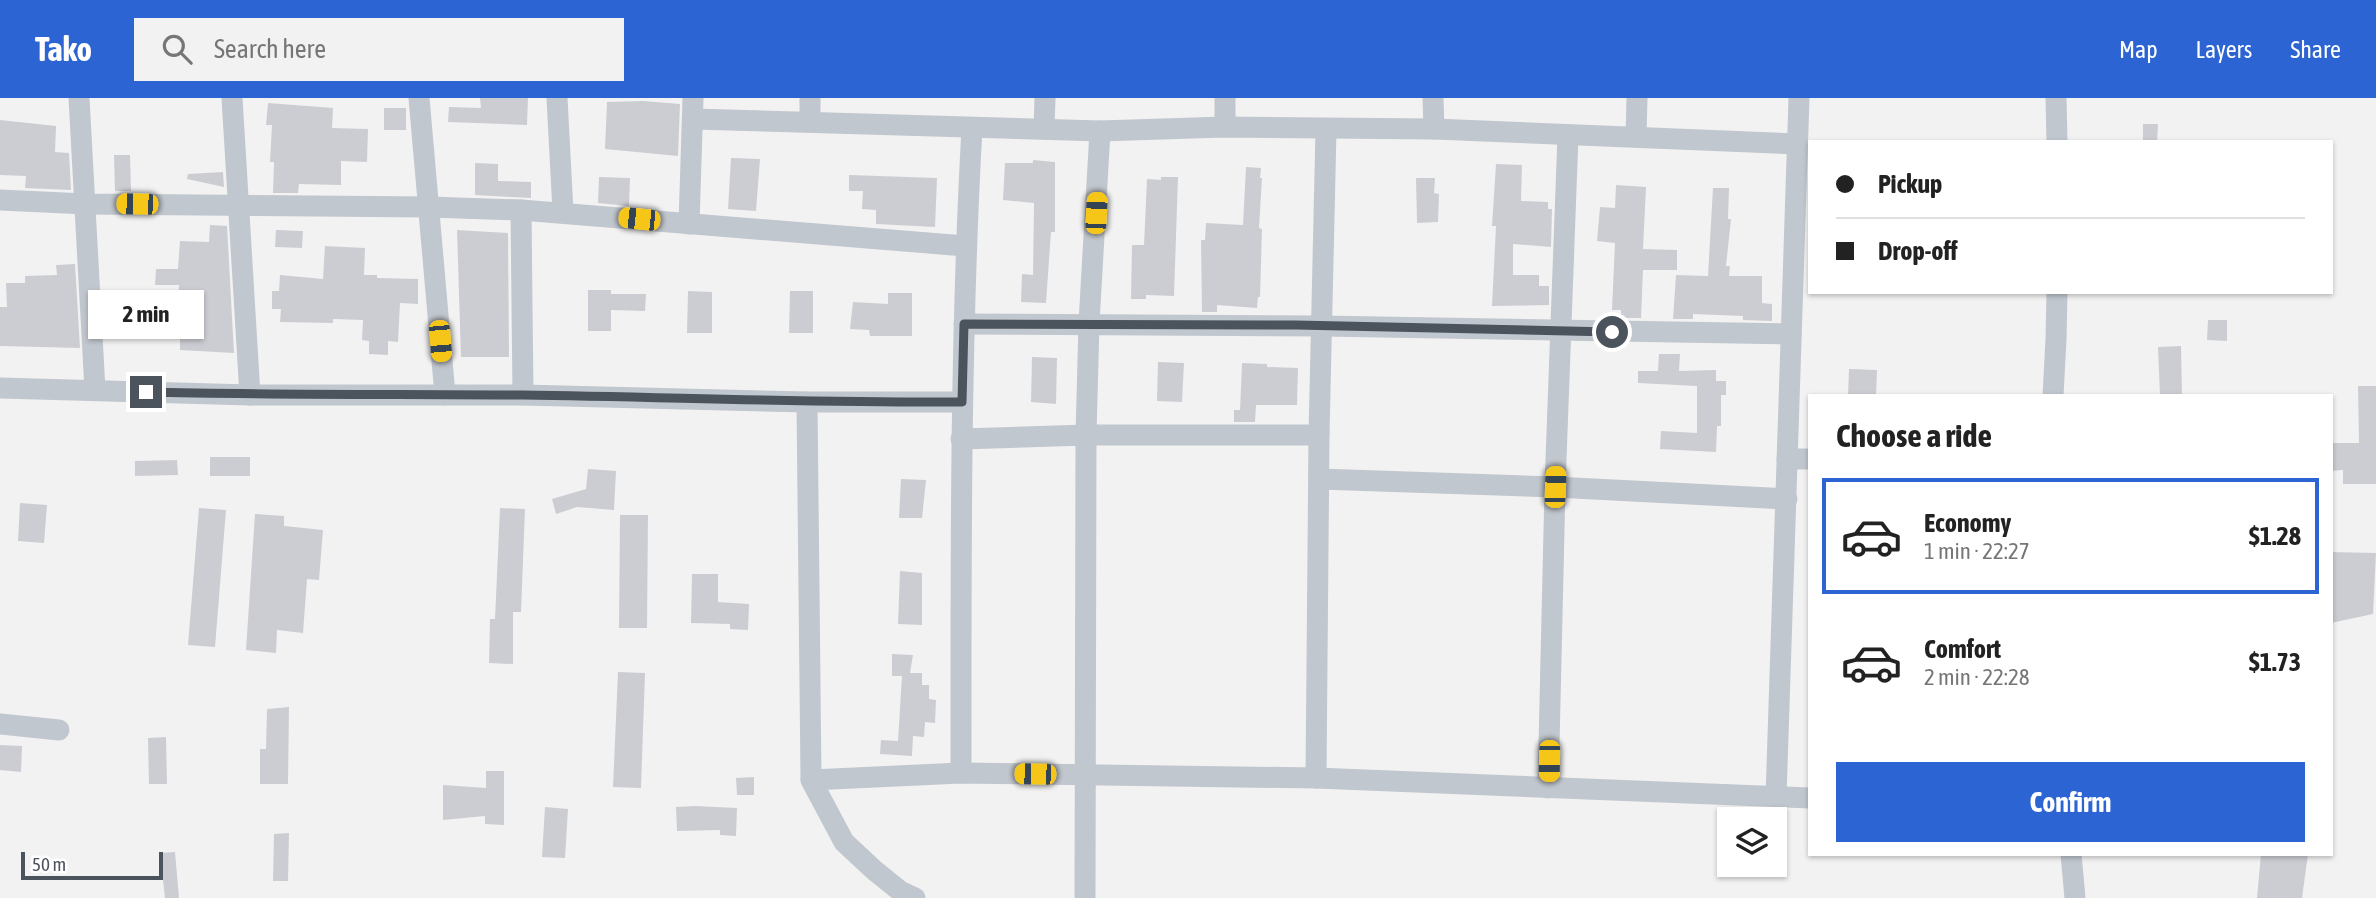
<!DOCTYPE html>
<html lang="en">
<head>
<meta charset="utf-8">
<style>
	:root { --surface:#fff; --page:#f2f2f2; --text:#222; --muted:#767676; --line:#e0e0e0; --accent:#2c64d3 }
	body { margin:0; font-family:"Asap Condensed",sans-serif; background:var(--page); color:var(--text); height:100vh; display:flex; flex-direction:column; font-size:26px; white-space:nowrap }
	* { box-sizing:border-box; margin:0 }
	p { font-size:23px; color:var(--muted) }
	.icon { flex:none; width:38px; height:38px; fill:none; stroke:currentColor; stroke-width:2; stroke-linecap:round; stroke-linejoin:round }
	.map { position:relative; flex:1; overflow:hidden }
	.sheet { position:absolute; left:1808px; top:296px; width:525px; height:462px; display:flex; flex-direction:column; background:var(--surface); border-radius:0px; box-shadow:0 2px 5px #0004 }
	.sheet>* { flex:none }
	.guide { position:absolute; left:1808px; top:42px; width:525px; height:154px; border-radius:0px; box-shadow:0 2px 5px #0004; display:grid; align-content:center; height:154px; padding:0 28px; background:var(--surface) }
	.buttons { position:absolute; left:1717px; top:709px; display:grid; gap:14px }
	.buttons a { display:grid; place-items:center; width:70px; height:70px; border-radius:0px; background:var(--surface); box-shadow:0 2px 5px #0004; font-size:35px }
	.scale { position:absolute; left:21px; bottom:18px; width:142px; box-sizing:border-box; padding-left:7px; border:4px solid #4b535d; border-top:0; font-size:19px; line-height:24px; white-space:nowrap; color:#4b535d; -webkit-text-stroke:5px #fff; paint-order:stroke }
	.end { position:absolute; width:32px; height:32px; margin:-16px; border:9px solid #4b535d; background:#fff; box-shadow:0 0 0 4px #fff }
	.from { border-radius:50% }
	.bubble { position:absolute; height:49px; border-radius:0px; background:var(--surface); box-shadow:0 2px 5px #0004; font-size:23px; font-weight:700; line-height:49px; text-align:center }
	.car { position:absolute; width:21px; height:42px; margin:-21px -10px; border-radius:9px; box-shadow:0 0 5px 2px #0007; background:linear-gradient(#f5c518 24%,#345 0 40%,#f5c518 0 76%,#345 0 86%,#f5c518 0) }
	.guide b { display:flex; align-items:center; gap:24px; height:66px; font-size:26px }
	.guide b+b { border-top:2px solid var(--line) }
	.guide i { width:18px; height:18px; background:var(--text) }
	ul { padding:0; list-style:none }
	li { display:flex; align-items:center; gap:21px; height:116px; margin:0 14px 10px; padding:0 14px; border:4px solid transparent; border-radius:0px }
	li div { flex:1 }
	li b { display:block; font-size:26px }
	li em { font-style:normal; font-weight:700 }
	li.active { border-color:var(--accent) }
	li>.icon { width:63px; height:63px; stroke-width:1.5 }
	h2 { padding:0 28px; font-size:32px; line-height:84px }
	.action { display:flex; gap:14px; margin-top:auto; padding:14px 28px }
	.action a { flex:1; height:80px; border-radius:0px; background:var(--accent); color:#fff; font-size:28px; font-weight:700; line-height:80px; text-align:center }
	header { display:flex; align-items:center; gap:42px; box-sizing:border-box; height:98px; padding:0 35px; background:var(--accent); color:#fff }
	header strong { font-size:33px }
	nav { display:flex; gap:38px; margin-inline-start:auto; font-size:24px }
	.search { width:490px; height:63px; background:var(--page); display:flex; align-items:center; gap:18px; box-sizing:border-box; padding:0 24px; border-radius:0px; color:var(--muted); font-size:26px }
	.map>svg:first-child { display:block }
	.building { fill:#cccdd3 }
	.lines { fill:none; stroke-linecap:round; stroke-linejoin:round }
	.minor { stroke:#c1c7ce; stroke-width:21 }
	.route { stroke:#4b535d; stroke-width:9 }
</style>
</head>
<body>
<header>
<strong>Tako</strong>
<div class="search"><svg class="icon" aria-label="search" viewBox="0 0 24 24"><circle cx="10" cy="10" r="6"/><path d="M15 15l6 6"/></svg>Search here</div>
<nav><a>Map</a><a>Layers</a><a>Share</a></nav>
</header>
<div class="map">
<svg width="2376" height="800" viewBox="0 0 2376 800">
	<rect width="100%" height="100%" fill="#f3f2f2"/>
	<!-- building -->
	<g class="building">
		<polygon points="480,0 528,0 527,27 448,24 449,9 481,10"/>
		<polygon points="607,4 643,3 680,6 678,58 605,51"/>
		<polygon points="268,5 333,10 332,30 368,31 367,64 341,63 341,87 299,86 298,95 273,95 274,64 270,64 272,27 266,27"/>
		<rect x="384" y="10" width="22" height="22"/>
		<polygon points="0,22 56,28 55,54 69,55 71,92 25,90 26,78 0,77"/>
		<polygon points="2143,26 2158,26 2157,44 2143,44"/>
		<polygon points="114,57 130,57 131,93 115,93"/>
		<polygon points="731,60 760,61 756,113 728,111"/>
		<polygon points="1033,62 1055,64 1055,134 1051,134 1046,205 1021,204 1022,176 1033,177 1034,105 1003,102 1005,65 1033,65"/>
		<polygon points="475,65 498,66 498,83 531,84 531,100 475,97"/>
		<polygon points="1496,66 1522,67 1521,103 1548,104 1548,111 1552,111 1551,149 1513,146 1513,177 1539,177 1539,188 1549,188 1549,207 1492,208 1496,128 1492,128"/>
		<polygon points="1246,69 1261,70 1260,80 1262,80 1259,130 1262,131 1260,199 1258,199 1257,210 1217,207 1217,214 1202,214 1201,142 1205,142 1206,125 1243,127"/>
		<polygon points="223,74 224,89 187,81 188,76"/>
		<polygon points="849,77 937,80 935,129 876,126 876,112 862,111 863,93 849,93"/>
		<polygon points="599,79 630,80 629,108 598,105"/>
		<polygon points="1161,79 1178,79 1174,198 1146,197 1146,201 1131,201 1132,147 1144,147 1147,81 1161,82"/>
		<polygon points="1416,80 1435,80 1434,95 1439,96 1438,124 1417,125"/>
		<polygon points="1616,87 1646,89 1643,151 1677,152 1677,172 1643,172 1641,220 1621,220 1621,212 1612,212 1615,145 1597,143 1600,109 1615,110"/>
		<polygon points="1713,90 1729,90 1728,121 1731,121 1726,168 1730,168 1729,178 1762,178 1762,205 1772,206 1772,223 1743,222 1743,218 1693,216 1693,221 1673,221 1676,177 1708,178"/>
		<polygon points="210,127 227,128 234,255 180,252 180,234 178,225 179,187 155,187 156,171 178,171 180,143 209,144"/>
		<polygon points="276,132 303,133 302,150 275,149"/>
		<polygon points="457,132 508,135 509,259 461,259"/>
		<polygon points="325,148 365,150 364,177 377,177 377,180 418,181 418,206 400,205 398,244 388,243 388,257 369,256 369,243 362,242 363,222 333,221 333,225 280,224 281,211 272,211 272,193 279,193 280,177 323,181"/>
		<polygon points="75,166 80,250 0,248 0,209 7,209 6,185 25,185 25,178 57,177 56,167"/>
		<polygon points="588,192 611,192 611,196 646,196 645,213 611,212 611,233 588,233"/>
		<polygon points="688,193 712,194 712,235 687,235"/>
		<polygon points="790,193 813,193 813,235 789,235"/>
		<polygon points="888,195 912,195 912,238 870,238 869,232 850,231 853,204 888,206"/>
		<polygon points="2208,222 2227,222 2227,243 2207,242"/>
		<polygon points="2181,248 2182,298 2160,298 2158,249"/>
		<polygon points="1659,256 1680,256 1679,273 1716,272 1716,283 1726,283 1726,297 1721,297 1721,328 1717,328 1716,354 1660,351 1661,333 1697,335 1697,288 1638,285 1638,273 1658,273"/>
		<polygon points="1032,259 1057,260 1056,306 1031,304"/>
		<polygon points="1158,264 1184,265 1182,304 1157,303"/>
		<polygon points="1242,265 1267,266 1267,269 1298,270 1297,307 1256,307 1255,324 1234,324 1234,312 1240,312"/>
		<polygon points="1849,271 1877,272 1876,298 1848,298"/>
		<polygon points="2358,288 2376,288 2376,386 2343,386 2343,372 2331,373 2331,345 2359,345"/>
		<rect x="210" y="359" width="40" height="19"/>
		<polygon points="177,362 178,377 135,378 135,363"/>
		<polygon points="588,371 616,373 614,412 577,409 556,416 552,401 586,391"/>
		<polygon points="901,381 926,382 922,420 899,420"/>
		<polygon points="20,405 47,407 44,445 18,443"/>
		<polygon points="199,410 226,412 215,549 188,547"/>
		<polygon points="500,410 525,411 521,514 513,514 513,566 489,565 490,521 495,521"/>
		<polygon points="255,416 284,418 284,428 323,432 319,482 307,481 303,535 277,532 276,555 246,552"/>
		<polygon points="620,417 648,417 647,530 619,530"/>
		<polygon points="2331,454 2376,455 2373,516 2331,525"/>
		<polygon points="900,473 922,475 922,527 898,526"/>
		<polygon points="692,476 718,476 718,504 749,506 748,532 730,531 730,526 691,525"/>
		<polygon points="892,556 913,557 910,575 922,575 922,587 929,587 929,601 936,602 935,625 925,624 924,639 913,638 912,658 880,656 881,642 898,643 902,578 892,578"/>
		<polygon points="618,574 645,575 641,690 613,689"/>
		<polygon points="289,609 288,686 260,686 260,651 266,651 267,611"/>
		<polygon points="166,639 167,686 149,686 148,640"/>
		<polygon points="0,647 22,648 21,674 0,672"/>
		<polygon points="486,673 504,673 504,727 485,726 485,718 443,722 443,687 486,690"/>
		<polygon points="754,679 754,697 737,697 736,680"/>
		<polygon points="695,708 737,710 736,738 720,737 720,732 677,733 676,709"/>
		<polygon points="545,709 568,711 565,760 542,759"/>
		<polygon points="289,735 288,783 273,783 274,736"/>
		<polygon points="175,754 179,800 165,800 160,755"/>
		<polygon points="2261,756 2308,756 2302,800 2257,800"/>
	</g>
	<g class="lines">
		<!-- minor -->
		<g class="minor">
			<polyline points="79,0 95,292"/>
			<polyline points="232,0 250,297"/>
			<polyline points="419,0 445,297"/>
			<polyline points="557,0 563,114"/>
			<polyline points="1225,0 1225,29"/>
			<polyline points="1433,0 1434,31"/>
			<polyline points="2056,0 2057,44"/>
			<polyline points="693,21 1100,33 1225,29 1434,31 1797,46"/>
			<polyline points="810,24 810,0"/>
			<polyline points="1044,31 1045,0"/>
			<polyline points="1636,39 1637,0"/>
			<polyline points="0,102 86,106 429,109 521,112 965,148"/>
			<polyline points="521,112 523,297"/>
			<polyline points="689,126 693,0"/>
			<polyline points="964,226 1322,228 1791,236"/>
			<polyline points="0,290 250,297 523,297 807,304 962,304"/>
			<polyline points="2053,298 2056,241 2057,194"/>
			<polyline points="807,304 811,682 844,744 874,772 900,793 915,800"/>
			<polyline points="961,341 1086,337 1319,337"/>
			<polyline points="1787,361 1810,361"/>
			<polyline points="1319,381 1555,389 1787,401"/>
			<polyline points="0,626 59,632"/>
			<path d="M961 675C961 460 960 245 972 30"/>
			<polyline points="1316,680 1319,337 1326,32"/>
			<polyline points="811,682 961,675 1316,680 1810,700"/>
			<polyline points="1548,690 1555,389 1568,37"/>
			<polyline points="1776,699 1799,0"/>
			<polyline points="2071,756 2075,800"/>
			<polyline points="1085,800 1086,337 1089,225 1100,33"/>
		</g>
	</g>
	<g class="lines">
		<!-- route -->
		<path class="route" d="M146 294C272 297 397 296 523 297 669 299 816 305 962 304L964 226 1296 227 1612 234"/>
	</g>
</svg>
<div class="buttons">
<a><svg class="icon" aria-label="layers" viewBox="0 0 24 24"><path d="M12 4l9 5-9 5-9-5zM3 14l9 5 9-5"/></svg></a>
</div>
<div class="scale">50 m</div>
<i class="end from" style="left:1612px;top:234px"></i>
<i class="end" style="left:146px;top:294px"></i>
<div class="bubble" style="left:88px;top:192px;width:116px">2 min</div>
<i class="car" style="left:137px;top:106px;rotate:271deg"></i>
<i class="car" style="left:1096px;top:115px;rotate:3deg"></i>
<i class="car" style="left:639px;top:121px;rotate:276deg"></i>
<i class="car" style="left:440px;top:243px;rotate:175deg"></i>
<i class="car" style="left:1555px;top:389px;rotate:2deg"></i>
<i class="car" style="left:1549px;top:663px;rotate:181deg"></i>
<i class="car" style="left:1035px;top:676px;rotate:271deg"></i>
<div class="guide">
<b><i class="from"></i>Pickup</b>
<b><i></i>Drop-off</b>
</div>
<section class="sheet">
<h2>Choose a ride</h2>
<ul>
<li class="active"><svg class="icon" aria-label="car" viewBox="0 0 24 24"><path d="M5 17H2v-5l4-1 3-4h7l3 4 3 1v5h-3M9 17h6M6 11h13"/><circle cx="7" cy="17" r="2"/><circle cx="17" cy="17" r="2"/></svg><div><b>Economy</b><p>1 min · 22:27</p></div><em>$1.28</em></li>
<li><svg class="icon" aria-label="car" viewBox="0 0 24 24"><path d="M5 17H2v-5l4-1 3-4h7l3 4 3 1v5h-3M9 17h6M6 11h13"/><circle cx="7" cy="17" r="2"/><circle cx="17" cy="17" r="2"/></svg><div><b>Comfort</b><p>2 min · 22:28</p></div><em>$1.73</em></li>
</ul>
<div class="action"><a>Confirm</a></div>
</section>
</div>
</body>
</html>
